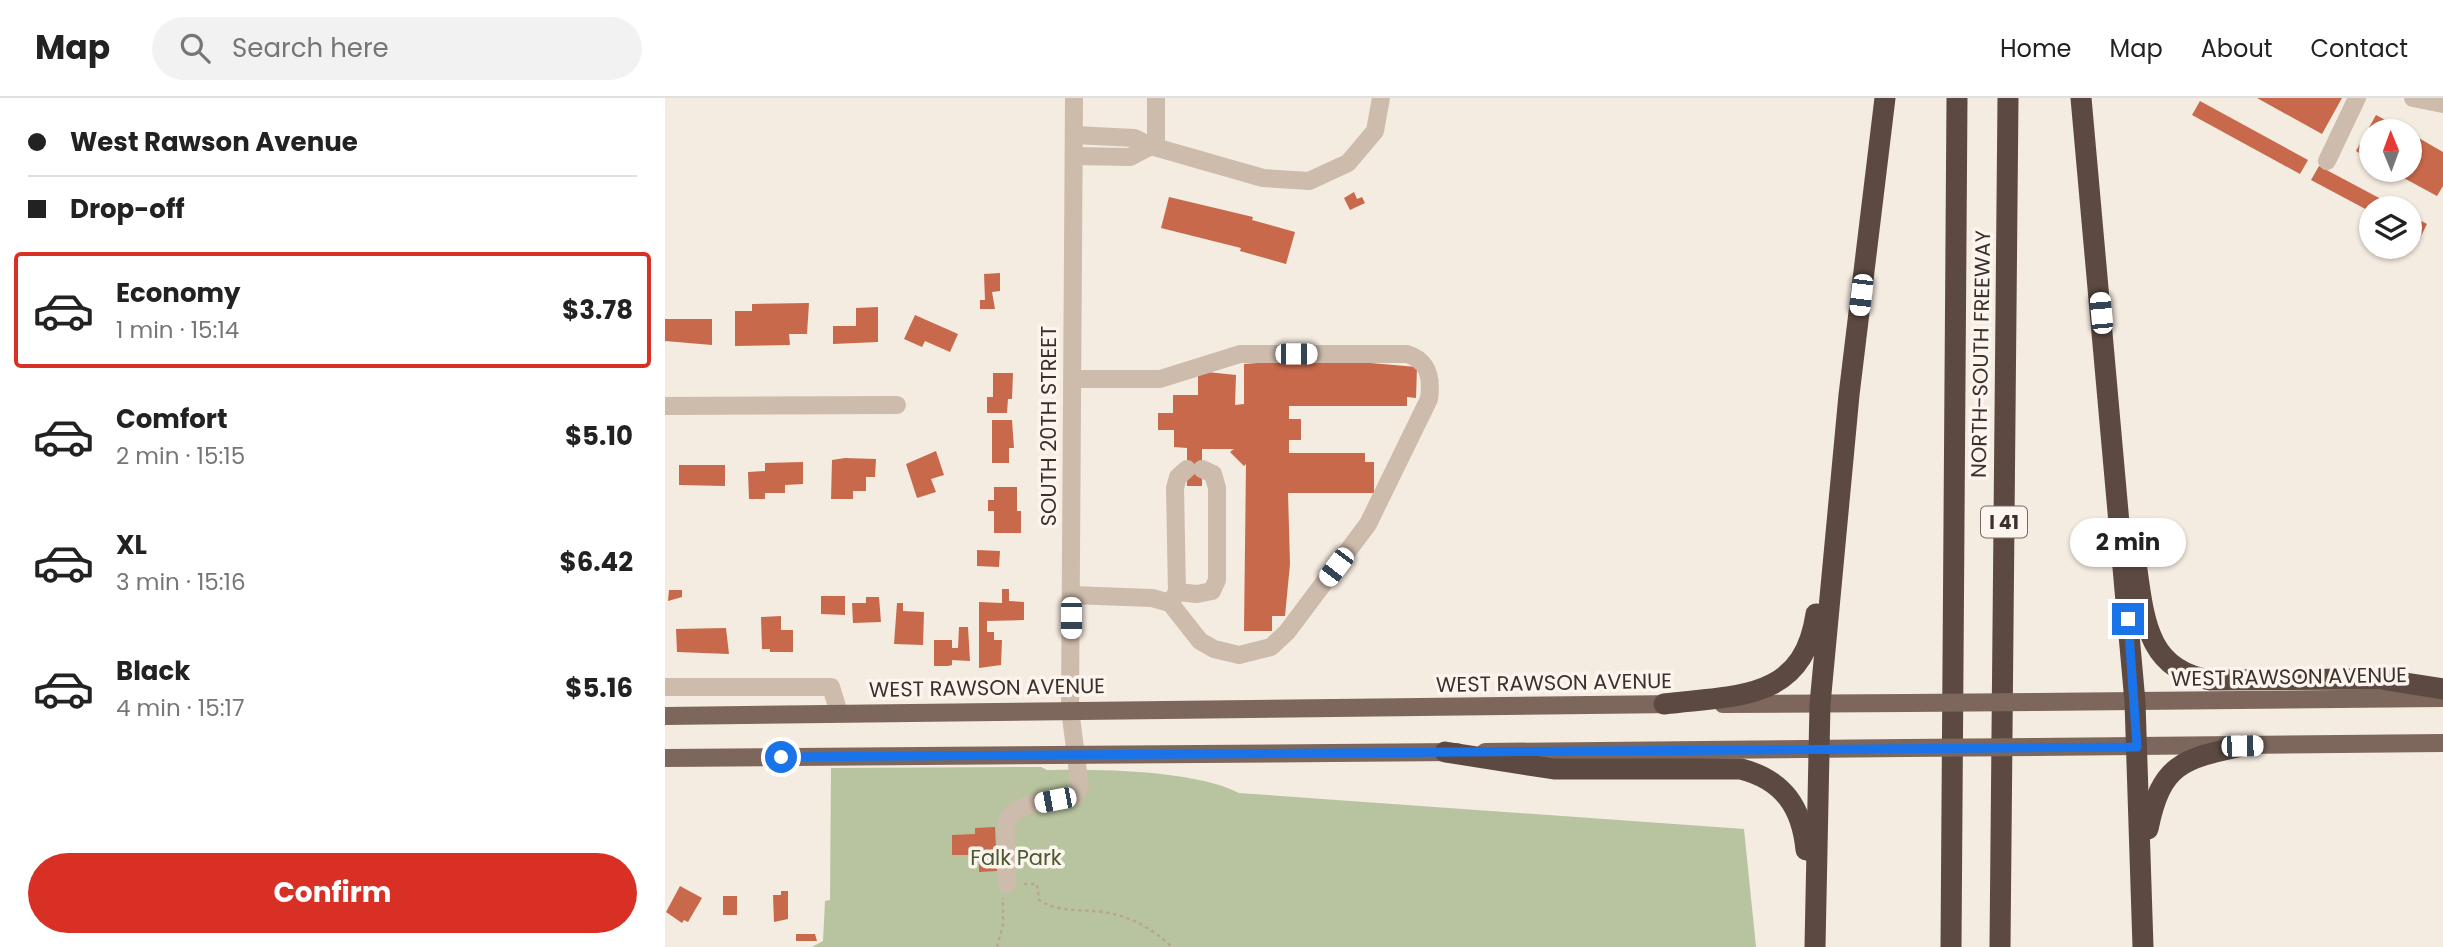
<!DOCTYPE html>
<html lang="en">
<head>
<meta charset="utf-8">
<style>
	:root { --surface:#fff; --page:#f2f2f2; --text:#222; --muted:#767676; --line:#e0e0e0; --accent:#d93025 }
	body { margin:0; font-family:Poppins,sans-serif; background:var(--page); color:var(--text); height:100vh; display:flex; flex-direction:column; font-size:26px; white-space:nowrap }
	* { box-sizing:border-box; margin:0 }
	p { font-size:23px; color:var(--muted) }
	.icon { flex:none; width:38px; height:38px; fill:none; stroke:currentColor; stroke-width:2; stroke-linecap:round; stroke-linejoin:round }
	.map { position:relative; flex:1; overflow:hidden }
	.details { display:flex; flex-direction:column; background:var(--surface); width:665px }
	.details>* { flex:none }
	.guide { display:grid; align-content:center; height:154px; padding:0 28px; background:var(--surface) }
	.needle { width:46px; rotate:359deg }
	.buttons { position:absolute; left:1694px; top:21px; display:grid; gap:14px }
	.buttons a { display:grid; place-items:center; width:63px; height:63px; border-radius:50%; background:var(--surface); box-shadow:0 2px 5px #0004; font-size:35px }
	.end { position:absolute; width:32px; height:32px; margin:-16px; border:9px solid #1a73e8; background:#fff; box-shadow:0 0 0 4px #fff }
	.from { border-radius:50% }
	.bubble { position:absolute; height:49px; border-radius:24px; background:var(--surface); box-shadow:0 2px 5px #0004; font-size:23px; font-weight:700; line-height:49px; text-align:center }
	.car { position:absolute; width:21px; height:42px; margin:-21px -10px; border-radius:9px; box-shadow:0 0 5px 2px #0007; background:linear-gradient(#fff 24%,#345 0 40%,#fff 0 76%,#345 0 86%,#fff 0) }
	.guide b { display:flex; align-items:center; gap:24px; height:66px; font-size:26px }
	.guide b+b { border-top:2px solid var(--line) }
	.guide i { width:18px; height:18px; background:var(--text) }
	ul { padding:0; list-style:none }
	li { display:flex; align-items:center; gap:21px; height:116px; margin:0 14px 10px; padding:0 14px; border:4px solid transparent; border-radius:7px }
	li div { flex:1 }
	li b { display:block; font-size:26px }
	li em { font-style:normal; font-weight:700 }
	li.selected { border-color:var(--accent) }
	li>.icon { width:63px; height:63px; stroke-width:1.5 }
	.button { display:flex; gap:14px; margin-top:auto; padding:14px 28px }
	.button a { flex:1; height:80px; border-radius:42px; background:var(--accent); color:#fff; font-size:28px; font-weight:700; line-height:80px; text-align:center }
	header { display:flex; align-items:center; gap:42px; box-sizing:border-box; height:98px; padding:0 35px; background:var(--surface); border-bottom:2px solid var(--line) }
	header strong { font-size:33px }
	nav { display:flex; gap:38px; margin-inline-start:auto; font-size:24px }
	.search { width:490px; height:63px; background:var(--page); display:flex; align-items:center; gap:18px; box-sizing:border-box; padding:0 24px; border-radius:38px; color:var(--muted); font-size:26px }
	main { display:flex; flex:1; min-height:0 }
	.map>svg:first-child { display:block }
	.green { fill:#b8c4a0 }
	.building { fill:#c8694b }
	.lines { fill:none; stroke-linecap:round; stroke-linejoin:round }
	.path { stroke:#b9a596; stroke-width:2.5; stroke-dasharray:3.5 3.5; stroke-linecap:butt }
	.minor { stroke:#cdbbac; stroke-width:18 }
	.major { stroke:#7d675c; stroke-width:18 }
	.highway { stroke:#5c4a42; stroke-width:21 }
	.major-bridge { stroke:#7d675c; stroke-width:18 }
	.route { stroke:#1a73e8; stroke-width:9 }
	.labels { text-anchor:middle; stroke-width:7; stroke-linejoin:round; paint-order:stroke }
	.shield { fill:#fbf5ee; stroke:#756b66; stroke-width:2 }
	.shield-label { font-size:19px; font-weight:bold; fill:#3b302b }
	.street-label { font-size:21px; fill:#3b302b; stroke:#fbf5ee }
	.park-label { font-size:21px; fill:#4a5a2e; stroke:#fbf5ee }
</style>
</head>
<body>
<header>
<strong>Map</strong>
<div class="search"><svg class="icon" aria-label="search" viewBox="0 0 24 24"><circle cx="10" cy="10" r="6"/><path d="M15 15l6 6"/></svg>Search here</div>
<nav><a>Home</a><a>Map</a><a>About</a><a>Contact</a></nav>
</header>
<main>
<section class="details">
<div class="guide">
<b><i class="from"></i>West Rawson Avenue</b>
<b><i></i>Drop-off</b>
</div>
<ul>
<li class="selected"><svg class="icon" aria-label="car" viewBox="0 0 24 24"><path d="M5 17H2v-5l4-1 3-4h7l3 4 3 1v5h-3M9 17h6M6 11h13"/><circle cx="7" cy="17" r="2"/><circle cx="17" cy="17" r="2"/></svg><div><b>Economy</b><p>1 min · 15:14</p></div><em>$3.78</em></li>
<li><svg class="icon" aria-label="car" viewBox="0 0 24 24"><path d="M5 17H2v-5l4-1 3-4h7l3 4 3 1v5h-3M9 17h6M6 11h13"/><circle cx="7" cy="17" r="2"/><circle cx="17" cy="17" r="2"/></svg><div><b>Comfort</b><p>2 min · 15:15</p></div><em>$5.10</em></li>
<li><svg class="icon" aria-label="car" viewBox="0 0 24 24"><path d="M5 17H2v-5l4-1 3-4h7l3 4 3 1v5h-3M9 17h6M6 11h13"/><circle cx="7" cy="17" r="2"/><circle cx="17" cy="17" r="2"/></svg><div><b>XL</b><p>3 min · 15:16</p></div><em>$6.42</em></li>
<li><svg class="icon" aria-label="car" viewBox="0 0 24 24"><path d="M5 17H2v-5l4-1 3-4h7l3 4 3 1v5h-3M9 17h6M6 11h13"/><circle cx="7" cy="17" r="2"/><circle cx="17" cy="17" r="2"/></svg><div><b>Black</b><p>4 min · 15:17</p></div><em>$5.16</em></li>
</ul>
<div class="button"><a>Confirm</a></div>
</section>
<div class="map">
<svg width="1778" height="849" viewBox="0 0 1778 849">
	<rect width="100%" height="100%" fill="#f4ebe1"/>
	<!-- green -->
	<path class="green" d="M376 669 382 672C434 671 529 672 574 695L1079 731 1091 849H147L158 843 160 803 165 802 166 670Z"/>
	<!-- building -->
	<g class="building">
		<polygon points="1592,0 1677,0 1657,36"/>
		<polygon points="1535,3 1643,62 1635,76 1527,17"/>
		<polygon points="1711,17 1741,33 1706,33 1706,62 1691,53"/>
		<polygon points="1745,35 1778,54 1778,88 1772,98 1724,72 1745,72"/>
		<polygon points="1654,68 1733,110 1706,110 1706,114 1646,82"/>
		<polygon points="689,94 692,101 697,99 700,105 685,112 679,100"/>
		<polygon points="504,99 588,119 587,122 630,134 621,166 575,153 576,150 496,130"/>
		<polygon points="1745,117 1762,126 1755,140 1745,135"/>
		<polygon points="335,175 335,193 327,194 330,211 315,211 315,202 320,202 319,176"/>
		<polygon points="144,205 142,236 124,236 125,247 70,248 70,213 87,213 87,206"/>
		<polygon points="213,209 213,244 168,246 168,228 191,228 191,210"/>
		<polygon points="250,217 293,236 285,254 260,243 257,249 239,241"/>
		<polygon points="0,221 47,221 47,247 0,243"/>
		<polygon points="607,264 705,265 752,269 751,300 742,299 742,308 624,308 624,321 636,321 636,342 624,342 624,355 700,355 700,364 709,364 709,395 623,395 625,466 620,518 607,518 607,533 579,533 581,366 579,368 565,354 569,351 537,351 537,388 522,388 522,350 509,349 509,332 493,332 493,315 508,315 508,297 533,297 533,276 542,274 571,277 570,307 579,306 579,266"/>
		<polygon points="328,275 348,275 347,301 343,301 342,315 322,315 322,299 328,299"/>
		<polygon points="327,322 347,322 349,350 344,350 344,365 327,365"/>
		<polygon points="271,353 279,377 266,381 271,394 252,400 241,366"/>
		<polygon points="180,360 211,361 210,379 201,379 201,393 188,393 188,401 166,401 167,362"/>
		<polygon points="138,364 138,386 120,387 120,395 100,395 100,401 84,401 83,374 100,373 100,365"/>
		<polygon points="14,367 60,367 60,388 14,387"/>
		<polygon points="329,389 352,389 352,413 356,413 356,435 329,435 329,413 323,413 323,402 329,402"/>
		<polygon points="312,452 335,453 334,469 312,468"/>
		<polygon points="337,491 344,491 344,503 359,504 359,522 322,523 322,534 329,534 329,542 337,542 336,567 314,570 314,504 337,505"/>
		<polygon points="4,492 17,492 17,499 3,503"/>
		<polygon points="156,498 180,498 180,517 156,516"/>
		<polygon points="201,499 214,499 216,524 188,525 187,505 201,505"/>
		<polygon points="232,505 238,505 238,513 259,514 258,547 229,546"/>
		<polygon points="116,518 116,532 128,532 128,554 105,554 105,551 97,551 96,519"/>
		<polygon points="294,529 303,529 305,563 287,562 287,567 283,568 269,568 269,542 287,542 287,550 293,550"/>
		<polygon points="61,530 64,556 12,554 11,531"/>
		<polygon points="330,729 332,773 314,774 314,764 306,764 306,757 287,757 287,737 310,736 310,730"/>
		<polygon points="15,788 37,800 23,824 19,822 17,825 1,814"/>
		<polygon points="116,793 123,793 123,821 109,824 108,797 116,797"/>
		<rect x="58" y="798" width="14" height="19"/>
		<polygon points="131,836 150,836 152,843 131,843"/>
	</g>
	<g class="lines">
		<!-- path -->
		<g class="path">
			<path d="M359 786H372L374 802C395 816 420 810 444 815 469 820 489 832 507 849"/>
			<polyline points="332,849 338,827 338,800"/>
		</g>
		<!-- minor -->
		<g class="minor">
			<polyline points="1748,0 1778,6"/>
			<polyline points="409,37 469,40 486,48 598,80 644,83 683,65 710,33 716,0"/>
			<polyline points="491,49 491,0"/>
			<polyline points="409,58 465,59 486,48"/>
			<polyline points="1662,63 1692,0"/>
			<polyline points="0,308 232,307"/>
			<polyline points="512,494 532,496 547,493 552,482 552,390 548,376 537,371"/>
			<path d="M406 497 487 500 505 505 535 543 549 551 574 557 606 549 622 534 703 426 764 301C767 280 764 263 742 256H575L495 281H408"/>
			<polyline points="507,502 512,494 510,390 513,379 522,371"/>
			<polyline points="0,589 166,589 174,615"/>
			<path d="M342 786 341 723C352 703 389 702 410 698L415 690 405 611 409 0"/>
		</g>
		<!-- major -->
		<g class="major">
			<polyline points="1370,604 1778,600"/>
			<polyline points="1058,606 1243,605"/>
			<polyline points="0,618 1012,606"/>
			<polyline points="1370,649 1778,645"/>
			<polyline points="820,654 1240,650"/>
			<polyline points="0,660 792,654"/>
		</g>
		<!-- highway -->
		<g class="highway">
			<polyline points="1416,0 1470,604 1478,849"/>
			<path d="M1471 465C1479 519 1481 573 1546 582L1715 581 1778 591"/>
			<path d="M999 606C1071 597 1138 604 1151 516"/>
			<path d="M780 654 889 671H1076C1119 682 1137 710 1141 752"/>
			<path d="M1483 731C1496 666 1517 661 1577 648"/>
			<polyline points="1150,849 1155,606 1184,297 1220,0"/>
			<polyline points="1286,849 1292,0"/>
			<polyline points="1335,849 1343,0"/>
		</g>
		<!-- major-bridge -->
		<g class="major-bridge">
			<polyline points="1243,605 1370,604"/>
			<polyline points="1240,650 1370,649"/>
		</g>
	</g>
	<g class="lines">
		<!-- route -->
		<polyline class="route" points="116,659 1472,649 1463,521"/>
	</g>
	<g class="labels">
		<!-- shield labels -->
		<rect class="shield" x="1316" y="408.5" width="46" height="31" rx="5"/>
		<g class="shield-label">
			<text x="1339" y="431">I 41</text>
		</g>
		<!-- street labels -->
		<g class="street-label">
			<text transform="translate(1316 256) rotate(-89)" y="7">NORTH-SOUTH FREEWAY</text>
			<text transform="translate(384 328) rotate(-90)" y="7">SOUTH 20TH STREET</text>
			<text transform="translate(1624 579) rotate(-1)" y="7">WEST RAWSON AVENUE</text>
			<text transform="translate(889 585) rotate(-1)" y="7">WEST RAWSON AVENUE</text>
			<text transform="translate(322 590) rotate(-1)" y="7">WEST RAWSON AVENUE</text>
		</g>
		<!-- park labels -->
		<g class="park-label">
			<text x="351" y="767">Falk Park</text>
		</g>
	</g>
</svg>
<div class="buttons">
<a><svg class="needle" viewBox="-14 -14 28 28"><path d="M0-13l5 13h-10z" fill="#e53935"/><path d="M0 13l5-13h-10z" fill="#767676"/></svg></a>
<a><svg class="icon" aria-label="layers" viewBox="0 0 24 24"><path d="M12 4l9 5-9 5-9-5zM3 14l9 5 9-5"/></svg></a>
</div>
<i class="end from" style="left:116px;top:659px"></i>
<i class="end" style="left:1463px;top:521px"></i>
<div class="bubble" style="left:1405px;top:420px;width:116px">2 min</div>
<i class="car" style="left:1196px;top:197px;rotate:187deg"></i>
<i class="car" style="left:1436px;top:215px;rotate:355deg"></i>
<i class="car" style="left:631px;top:256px;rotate:90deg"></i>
<i class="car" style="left:671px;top:469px;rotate:217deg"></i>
<i class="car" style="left:406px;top:520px;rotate:180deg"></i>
<i class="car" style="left:1577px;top:648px;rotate:89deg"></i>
<i class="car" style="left:390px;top:702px;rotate:259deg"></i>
</div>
</main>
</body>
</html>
